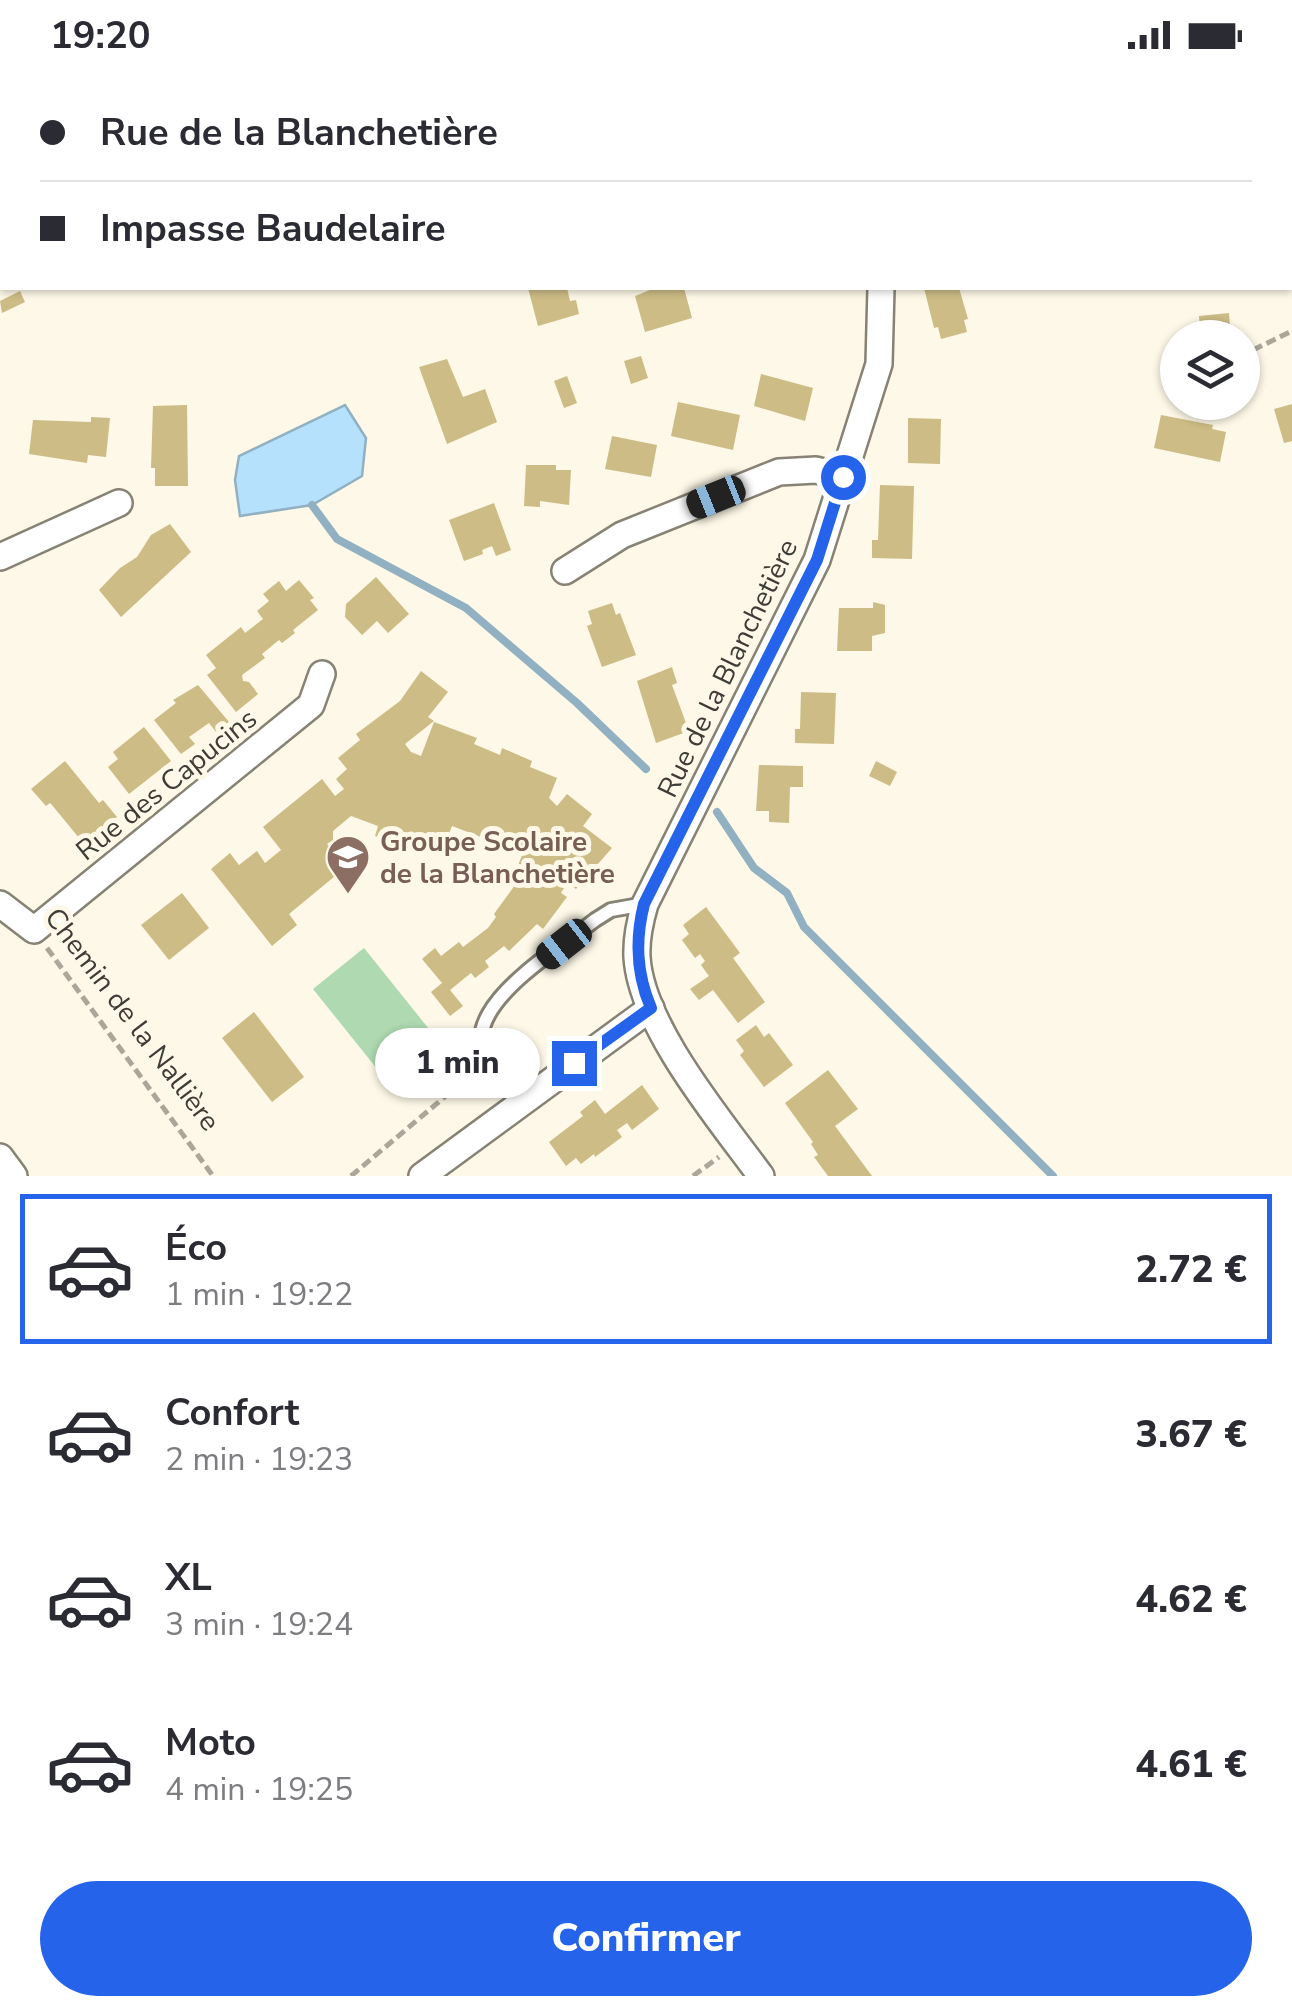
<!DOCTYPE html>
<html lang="fr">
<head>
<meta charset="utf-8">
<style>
	:root { --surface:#fff; --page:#f2f2f3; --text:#2b2b33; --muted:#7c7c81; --line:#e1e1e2; --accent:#2563eb }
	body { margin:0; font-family:"Nunito Sans",sans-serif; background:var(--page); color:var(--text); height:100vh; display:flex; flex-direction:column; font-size:38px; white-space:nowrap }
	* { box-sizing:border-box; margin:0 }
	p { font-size:32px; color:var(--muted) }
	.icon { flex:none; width:55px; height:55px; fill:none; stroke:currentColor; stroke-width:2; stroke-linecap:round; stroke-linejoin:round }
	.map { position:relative; height:1106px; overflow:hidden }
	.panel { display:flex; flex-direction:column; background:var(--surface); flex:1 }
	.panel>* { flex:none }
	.banner { position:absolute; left:0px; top:0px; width:1292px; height:220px; box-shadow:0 2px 8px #0004; display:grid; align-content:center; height:220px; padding:0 40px; background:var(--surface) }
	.fabs { position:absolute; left:1160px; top:250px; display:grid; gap:20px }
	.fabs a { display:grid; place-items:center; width:100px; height:100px; border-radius:50%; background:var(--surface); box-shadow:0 2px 8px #0004; font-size:50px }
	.end { position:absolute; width:45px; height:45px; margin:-22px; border:12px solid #2563eb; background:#fff; box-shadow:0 0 0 5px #fff }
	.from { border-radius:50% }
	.bubble { position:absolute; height:70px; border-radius:35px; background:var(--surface); box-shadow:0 2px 8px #0004; font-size:32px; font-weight:800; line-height:70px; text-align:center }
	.car { position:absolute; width:30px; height:60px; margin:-30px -15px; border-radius:12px; box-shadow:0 0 8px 2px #0007; background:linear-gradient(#222 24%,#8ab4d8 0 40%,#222 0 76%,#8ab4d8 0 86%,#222 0) }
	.banner b { display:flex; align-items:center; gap:35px; height:95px; font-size:38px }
	.banner b+b { border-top:2px solid var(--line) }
	.banner i { width:25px; height:25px; background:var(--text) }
	ul { padding:18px 0 0; list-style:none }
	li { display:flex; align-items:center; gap:30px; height:150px; margin:0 20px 15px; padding:0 20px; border:5px solid transparent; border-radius:0px }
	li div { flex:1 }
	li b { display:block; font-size:38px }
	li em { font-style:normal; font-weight:800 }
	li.selected { border-color:var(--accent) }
	li>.icon { width:90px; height:90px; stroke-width:1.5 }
	.cta { display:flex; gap:20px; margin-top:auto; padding:20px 40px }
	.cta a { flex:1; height:115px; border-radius:60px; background:var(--accent); color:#fff; font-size:40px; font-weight:800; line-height:115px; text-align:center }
	.status { display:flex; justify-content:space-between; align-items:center; height:70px; padding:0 50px; background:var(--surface); direction:ltr }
	.status svg { height:28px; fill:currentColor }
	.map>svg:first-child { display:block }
	.green { fill:#aed9b1 }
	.water { fill:#b5e1fd; stroke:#91b0c1; stroke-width:2.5 }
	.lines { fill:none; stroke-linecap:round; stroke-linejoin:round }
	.stream { stroke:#91b0c1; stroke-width:8 }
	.building { fill:#cdbc85 }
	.service-casing { stroke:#878274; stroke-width:18 }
	.minor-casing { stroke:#878274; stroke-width:30 }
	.path { stroke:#aaa69a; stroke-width:5; stroke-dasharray:10 5; stroke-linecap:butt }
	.service { stroke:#fff; stroke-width:12 }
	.minor { stroke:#fff; stroke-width:25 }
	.route { stroke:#2563eb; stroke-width:12 }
	.labels { text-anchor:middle; stroke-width:10; stroke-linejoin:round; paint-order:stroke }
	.street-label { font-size:28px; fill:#3e3c36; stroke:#fdf8e7 }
	.education-label { font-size:28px; font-weight:bold; fill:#785e54; stroke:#fdf8e7; text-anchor:start }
</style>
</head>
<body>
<div class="status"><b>19:20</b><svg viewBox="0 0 49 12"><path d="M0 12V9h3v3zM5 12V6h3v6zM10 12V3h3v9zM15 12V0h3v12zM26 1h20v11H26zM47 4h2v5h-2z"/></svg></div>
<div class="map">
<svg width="1292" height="1106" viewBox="0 0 1292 1106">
	<rect width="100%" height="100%" fill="#fdf8e7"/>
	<!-- green -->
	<polygon class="green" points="364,878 437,969 386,1010 313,919"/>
	<!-- water -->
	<polygon class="water" points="345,335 366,368 362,406 312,435 240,446 235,410 239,386"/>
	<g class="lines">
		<!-- stream -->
		<g class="stream">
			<polyline points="312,435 337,469 466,538 577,633 646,699"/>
			<polyline points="717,742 754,798 787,823 804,857 1053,1106"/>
		</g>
	</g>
	<!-- building -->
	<g class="building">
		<polygon points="528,218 567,218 570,231 576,230 579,244 538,256"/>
		<polygon points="655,218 684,218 692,248 645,262 635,226"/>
		<polygon points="924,218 959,218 968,249 964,250 967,262 941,269 938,257 934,258"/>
		<polygon points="20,221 25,232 2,243 0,231"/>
		<polygon points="1229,243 1230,256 1200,259 1199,246"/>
		<polygon points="641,286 648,308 631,314 624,291"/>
		<polygon points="447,289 463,327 485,319 497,352 447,374 419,297"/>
		<polygon points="761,304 813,318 805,351 754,336"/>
		<polygon points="567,306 577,333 564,338 554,311"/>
		<polygon points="678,332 740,345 733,380 671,366"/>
		<polygon points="1292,334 1292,371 1284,373 1274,339"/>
		<polygon points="187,335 188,416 155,416 155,398 151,398 153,336"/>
		<polygon points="1161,345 1213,355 1212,359 1226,362 1220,392 1154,378"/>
		<polygon points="91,347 110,348 106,387 88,385 87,393 29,384 33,350 91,352"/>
		<polygon points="908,348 941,349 940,394 908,393"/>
		<polygon points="612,366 657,375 651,407 605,399"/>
		<polygon points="526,395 556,395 556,400 571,400 569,435 540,431 540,437 524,436"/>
		<polygon points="880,415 914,416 912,489 872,488 872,470 878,470"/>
		<polygon points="494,433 511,480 496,486 492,476 482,480 483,484 464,491 449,450"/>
		<polygon points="170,454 191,482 121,547 99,520 120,498 137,487 151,465"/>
		<polygon points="376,507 409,544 388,563 377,551 362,565 345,547 346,534"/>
		<polygon points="299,510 314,528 310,530 318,540 293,560 295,563 282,573 279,570 262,584 265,588 242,605 243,611 249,612 258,624 236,642 207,605 216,598 206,585 241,557 245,563 263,549 257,541 269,531 263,524 279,511 286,521"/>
		<polygon points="873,532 885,535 885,563 872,566 872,581 837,581 839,538 873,538"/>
		<polygon points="612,533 616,545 620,543 636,585 602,597 587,556 592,554 588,541"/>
		<polygon points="672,597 677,613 672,615 689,661 656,673 637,611"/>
		<polygon points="421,601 448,622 428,647 434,651 405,674 411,682 421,686 434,652 477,668 474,674 500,685 502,678 532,691 530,697 557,708 549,728 557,736 567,724 592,744 583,756 612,778 576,819 567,813 561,823 567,827 543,859 537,854 509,881 504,876 485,891 489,897 475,908 471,903 450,920 463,936 450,946 431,922 442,913 422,889 435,878 441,886 459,872 463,877 488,858 496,847 494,844 518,811 513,808 523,783 452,756 444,777 417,766 411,780 375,766 378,756 351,746 333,761 333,770 327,774 346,797 289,844 297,855 272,876 211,799 230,783 239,795 257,781 265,793 281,780 263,757 322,709 335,726 344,719 336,709 347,699 338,688 360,670 356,664 400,631"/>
		<polygon points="198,615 229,652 216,662 209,653 189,667 195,674 181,684 154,650 176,633 173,630"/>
		<polygon points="801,622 836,623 834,674 795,673 795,659 800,659"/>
		<polygon points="144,657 171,691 129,724 108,697 118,689 113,682"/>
		<polygon points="65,691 99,733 103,730 117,747 84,774 52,735 50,733 46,736 31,719"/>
		<polygon points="876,691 897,702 890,716 869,706"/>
		<polygon points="759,695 803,696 803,717 790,717 789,753 769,752 769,741 756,741"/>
		<polygon points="182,823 209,858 169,890 141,855"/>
		<polygon points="706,837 740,883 733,888 765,932 738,953 713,920 699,930 690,919 709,906 701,895 705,891 700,884 695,888 682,870 689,864 683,855"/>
		<polygon points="254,942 304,1007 272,1032 222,968"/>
		<polygon points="756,955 764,967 769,963 793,995 764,1017 740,985 744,981 736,970"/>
		<polygon points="828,1000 858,1039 835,1056 872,1106 828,1106 814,1087 818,1085 811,1074 813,1072 785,1033"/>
		<polygon points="642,1015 659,1039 632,1060 627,1053 617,1060 622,1067 595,1087 594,1084 581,1094 576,1088 566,1096 549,1072 583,1046 580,1042 595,1030 605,1044"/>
	</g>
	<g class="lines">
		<defs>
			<path id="service" d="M526 1028C414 963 539 894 595 850L611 840 645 834"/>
			<g id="minor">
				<polyline points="888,2 888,0"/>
				<polyline points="0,487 119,433"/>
				<polyline points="565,501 622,465 779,402 816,400 843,407"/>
				<polyline points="0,834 34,860 311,635 322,604"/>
				<polyline points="0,1087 14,1106"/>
				<polyline points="422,1106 651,938"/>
				<path d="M761 1106C720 1050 641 956 637 887 636 869 640 851 645 834L817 490 879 294 881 218"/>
			</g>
		</defs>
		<!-- service casing -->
		<use href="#service" class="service-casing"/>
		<!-- minor casing -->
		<use href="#minor" class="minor-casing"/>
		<!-- path -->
		<g class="path">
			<polyline points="1253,280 1292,261"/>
			<polyline points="47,878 213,1106"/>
			<polyline points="351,1106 473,1003"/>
			<polyline points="693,1106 719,1087"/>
		</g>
		<!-- service -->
		<use href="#service" class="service"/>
		<!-- minor -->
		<use href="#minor" class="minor"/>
	</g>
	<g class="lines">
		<!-- route -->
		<path class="route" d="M574 993 651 938C636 903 635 870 644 834L817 490 843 407"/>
	</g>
	<!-- icons -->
	<defs>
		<symbol id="school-pin" viewBox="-11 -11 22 30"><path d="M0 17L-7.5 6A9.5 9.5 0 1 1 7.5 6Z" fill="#8d6e63" stroke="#fdf8e7"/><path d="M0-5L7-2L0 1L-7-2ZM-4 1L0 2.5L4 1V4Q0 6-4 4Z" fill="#fff"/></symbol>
	</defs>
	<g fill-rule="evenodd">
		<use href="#school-pin" x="323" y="762" width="50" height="68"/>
	</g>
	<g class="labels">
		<!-- street labels -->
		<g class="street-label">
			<text transform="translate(727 598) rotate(-64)" y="10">Rue de la Blanchetière</text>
			<text transform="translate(166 714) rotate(-39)" y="10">Rue des Capucins</text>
			<text transform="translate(133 949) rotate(53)" y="10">Chemin de la Nallière</text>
		</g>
		<!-- education labels -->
		<g class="education-label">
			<text x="380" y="781">Groupe Scolaire<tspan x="380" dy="32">de la Blanchetière</tspan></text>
		</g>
	</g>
</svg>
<div class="fabs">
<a><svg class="icon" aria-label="layers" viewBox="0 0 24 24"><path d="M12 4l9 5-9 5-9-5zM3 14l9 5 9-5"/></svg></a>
</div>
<i class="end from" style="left:843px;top:407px"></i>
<i class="end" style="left:574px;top:993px"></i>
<div class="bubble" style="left:375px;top:958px;width:165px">1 min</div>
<i class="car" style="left:716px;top:427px;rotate:248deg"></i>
<i class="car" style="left:564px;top:874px;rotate:232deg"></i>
<div class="banner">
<b><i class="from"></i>Rue de la Blanchetière</b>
<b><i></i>Impasse Baudelaire</b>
</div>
</div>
<section class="panel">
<ul>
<li class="selected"><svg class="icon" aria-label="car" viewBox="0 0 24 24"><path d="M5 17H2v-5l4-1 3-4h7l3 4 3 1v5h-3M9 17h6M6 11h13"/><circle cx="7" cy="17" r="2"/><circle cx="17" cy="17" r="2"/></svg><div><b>Éco</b><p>1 min · 19:22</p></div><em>2.72 €</em></li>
<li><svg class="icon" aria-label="car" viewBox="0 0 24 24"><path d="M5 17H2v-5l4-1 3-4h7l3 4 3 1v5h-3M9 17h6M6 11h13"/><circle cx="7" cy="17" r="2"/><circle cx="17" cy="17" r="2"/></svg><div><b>Confort</b><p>2 min · 19:23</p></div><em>3.67 €</em></li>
<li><svg class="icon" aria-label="car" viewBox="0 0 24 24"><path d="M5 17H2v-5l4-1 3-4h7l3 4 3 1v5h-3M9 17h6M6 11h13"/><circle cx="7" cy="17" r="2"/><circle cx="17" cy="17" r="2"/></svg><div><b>XL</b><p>3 min · 19:24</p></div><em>4.62 €</em></li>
<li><svg class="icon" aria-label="car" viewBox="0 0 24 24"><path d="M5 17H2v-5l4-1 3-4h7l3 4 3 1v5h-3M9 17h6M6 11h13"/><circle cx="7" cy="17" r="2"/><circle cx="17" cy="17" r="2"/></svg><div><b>Moto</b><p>4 min · 19:25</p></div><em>4.61 €</em></li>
</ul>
<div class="cta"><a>Confirmer</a></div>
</section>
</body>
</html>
